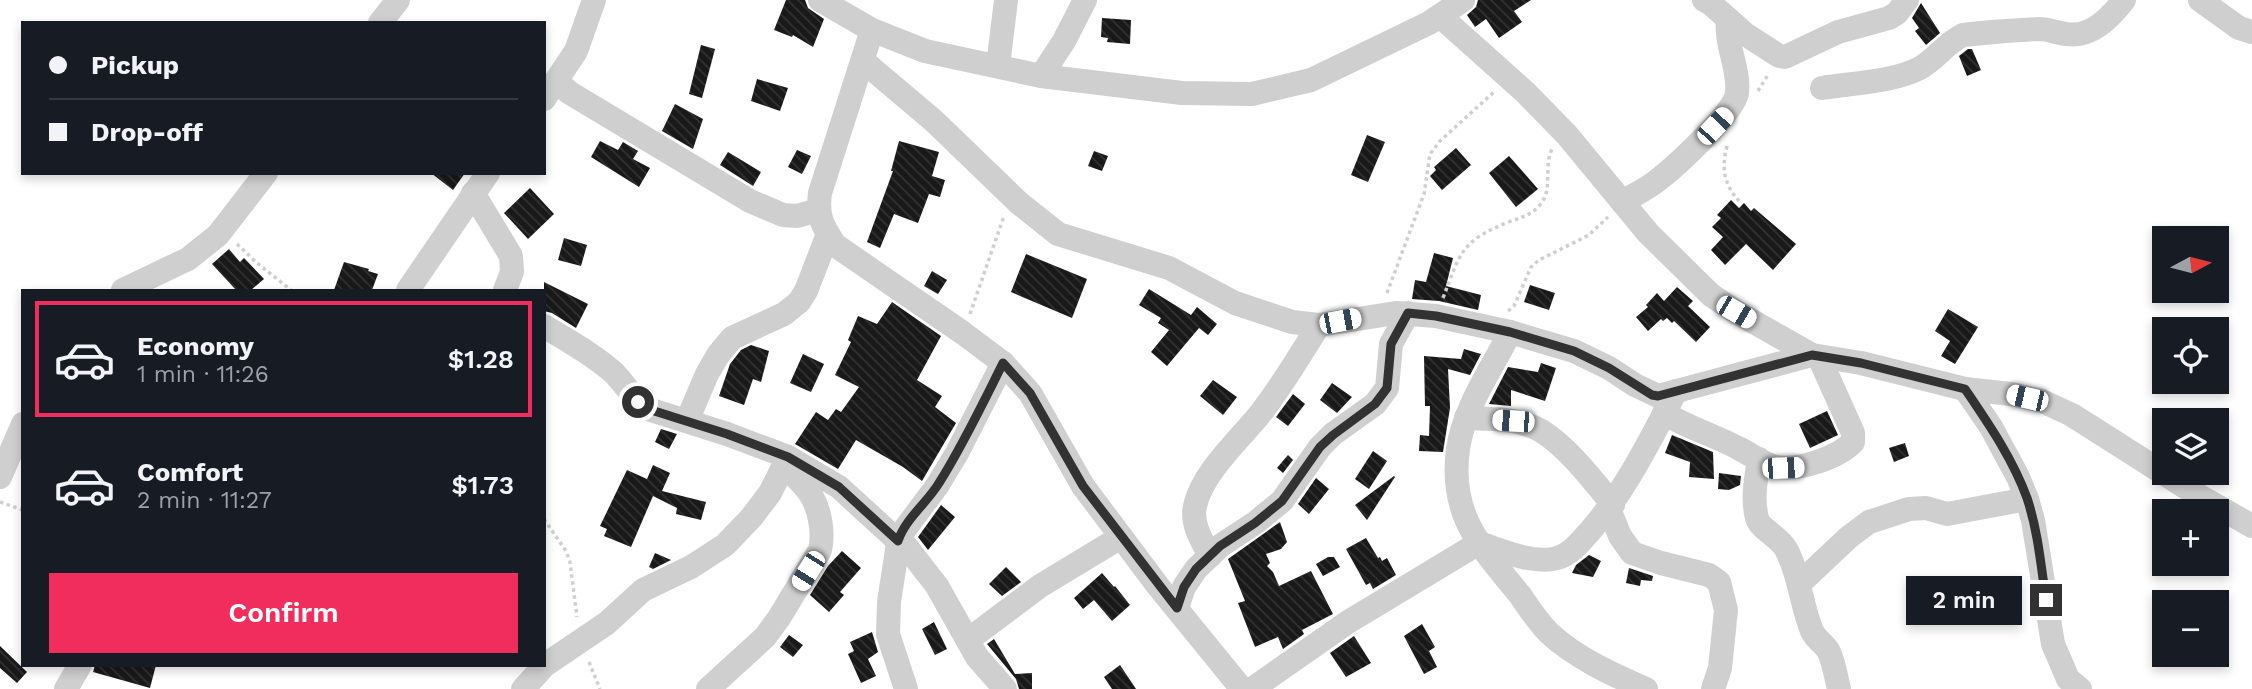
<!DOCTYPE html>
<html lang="en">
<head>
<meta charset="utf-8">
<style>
	:root { --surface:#171b24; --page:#242831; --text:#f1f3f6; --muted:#9ea1a6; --line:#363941; --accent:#f02d5c }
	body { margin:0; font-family:"Work Sans",sans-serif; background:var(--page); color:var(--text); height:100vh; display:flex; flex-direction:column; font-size:26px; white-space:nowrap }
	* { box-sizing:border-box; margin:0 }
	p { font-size:23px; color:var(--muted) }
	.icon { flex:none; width:38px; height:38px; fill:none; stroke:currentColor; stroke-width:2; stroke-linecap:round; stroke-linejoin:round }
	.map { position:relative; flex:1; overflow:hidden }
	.details { position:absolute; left:21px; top:289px; width:525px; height:378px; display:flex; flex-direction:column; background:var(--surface); border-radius:0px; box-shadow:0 4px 10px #0003 }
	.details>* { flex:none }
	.guide { position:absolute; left:21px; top:21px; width:525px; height:154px; border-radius:0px; box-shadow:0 4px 10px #0003; display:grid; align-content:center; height:154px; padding:0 28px; background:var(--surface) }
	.needle { width:46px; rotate:83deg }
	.tools { position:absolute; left:2152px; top:226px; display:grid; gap:14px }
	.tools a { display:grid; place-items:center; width:77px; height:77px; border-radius:0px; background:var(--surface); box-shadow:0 4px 10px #0003; font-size:35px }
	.end { position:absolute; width:32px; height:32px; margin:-16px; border:9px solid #323232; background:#fff; box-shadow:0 0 0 4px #fff }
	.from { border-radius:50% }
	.bubble { position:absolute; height:49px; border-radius:0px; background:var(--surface); box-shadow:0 4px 10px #0003; font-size:23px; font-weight:600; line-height:49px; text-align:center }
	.car { position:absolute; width:21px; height:42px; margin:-21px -10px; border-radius:9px; box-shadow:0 0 5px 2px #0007; background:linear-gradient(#fff 24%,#345 0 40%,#fff 0 76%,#345 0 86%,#fff 0) }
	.guide b { display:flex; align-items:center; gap:24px; height:66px; font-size:26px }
	.guide b+b { border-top:2px solid var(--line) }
	.guide i { width:18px; height:18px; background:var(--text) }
	ul { padding:12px 0 0; list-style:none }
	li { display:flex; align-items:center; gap:21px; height:116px; margin:0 14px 10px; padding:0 14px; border:4px solid transparent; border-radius:0px }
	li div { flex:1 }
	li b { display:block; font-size:26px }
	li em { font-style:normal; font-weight:600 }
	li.selected { border-color:var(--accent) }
	li>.icon { width:63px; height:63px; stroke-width:1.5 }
	.primary-button { display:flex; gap:14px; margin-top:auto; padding:14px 28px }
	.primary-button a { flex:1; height:80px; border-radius:0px; background:var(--accent); color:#fff; font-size:28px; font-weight:600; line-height:80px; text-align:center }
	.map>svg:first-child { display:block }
	.building { fill:url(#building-back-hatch) }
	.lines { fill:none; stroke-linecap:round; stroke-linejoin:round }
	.path { stroke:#cfcfcf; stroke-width:3.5; stroke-dasharray:3.5 3.5; stroke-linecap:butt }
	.minor { stroke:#cfcfcf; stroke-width:24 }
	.route { stroke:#323232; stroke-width:9 }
</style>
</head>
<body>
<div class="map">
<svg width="2252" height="689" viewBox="0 0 2252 689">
	<defs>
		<pattern id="building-back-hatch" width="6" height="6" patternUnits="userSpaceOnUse" patternTransform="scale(1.75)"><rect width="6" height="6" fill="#191919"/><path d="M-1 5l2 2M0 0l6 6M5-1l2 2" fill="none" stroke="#323232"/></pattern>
	</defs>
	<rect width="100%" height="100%" fill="#fff"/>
	<!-- building -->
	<g class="building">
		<polygon points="786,0 805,0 808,8 824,19 813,47 793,35 792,37 774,30"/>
		<polygon points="1478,0 1531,0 1514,11 1522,22 1499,38 1486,19 1475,27 1467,15 1476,7"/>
		<polygon points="1921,3 1940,33 1926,45 1915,31 1919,28 1912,18"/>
		<polygon points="1102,18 1131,20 1130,44 1107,42 1108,38 1101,37"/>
		<polygon points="701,45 715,49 702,98 689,94"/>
		<polygon points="1968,49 1972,49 1981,70 1967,76 1959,56"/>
		<polygon points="757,79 788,88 780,111 751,101"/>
		<polygon points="675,104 703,119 693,149 662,131"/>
		<polygon points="1367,135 1385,142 1368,182 1351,175"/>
		<polygon points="600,141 618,150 623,142 638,151 633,159 650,168 639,187 591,157"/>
		<polygon points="899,141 939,152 932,176 945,180 940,197 929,194 918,223 894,214 880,248 867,242 893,171 891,171"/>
		<polygon points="1456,148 1471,165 1442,190 1430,176 1436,170 1434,167"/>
		<polygon points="797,150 811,156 802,174 788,167"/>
		<polygon points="1094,151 1108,156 1102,171 1088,166"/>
		<polygon points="728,152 761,172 753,186 720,165"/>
		<polygon points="1509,156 1538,189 1516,207 1489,173"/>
		<polygon points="431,173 465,173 453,190"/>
		<polygon points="530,188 554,214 528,239 504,213"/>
		<polygon points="1731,200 1739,208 1744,203 1751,211 1754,208 1796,244 1773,270 1746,244 1725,265 1711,250 1723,237 1712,227 1721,218 1717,215"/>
		<polygon points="564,238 587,245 581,266 558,260"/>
		<polygon points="229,249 240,262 244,258 264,279 251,290 236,290 212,264"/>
		<polygon points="1434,253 1453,258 1446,286 1481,295 1478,310 1439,301 1412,299 1415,280 1426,282"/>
		<polygon points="1026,254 1087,279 1072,318 1011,292"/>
		<polygon points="344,262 369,269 368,271 378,274 372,290 334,290"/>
		<polygon points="932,271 947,280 938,294 924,286"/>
		<polygon points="544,282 588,304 576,328 552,313 544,311"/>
		<polygon points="1530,285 1555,293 1549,310 1524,302"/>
		<polygon points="1677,287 1693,301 1688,306 1710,327 1696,342 1674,321 1672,323 1667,318 1663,321 1661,319 1648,331 1636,317 1648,307 1646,305 1657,293 1664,301"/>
		<polygon points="1149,289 1191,315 1197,307 1217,324 1208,335 1199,328 1167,366 1151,352 1169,330 1158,323 1161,318 1139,305"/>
		<polygon points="892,302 941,336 917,380 942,396 935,407 956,423 922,481 903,467 856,440 838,469 795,444 816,412 828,420 836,409 841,412 859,387 835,375 851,342 848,340 858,316 877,324"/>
		<polygon points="1948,309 1978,327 1955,364 1941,356 1950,341 1935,331"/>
		<polygon points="751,345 769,351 761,382 753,379 744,405 719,396 730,364 741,350"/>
		<polygon points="1464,349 1481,354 1470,375 1448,369 1450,408 1443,452 1419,451 1420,435 1429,436 1430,406 1425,406 1424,356 1461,359"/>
		<polygon points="803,354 824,364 811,392 790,383"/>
		<polygon points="1541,363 1556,368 1545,401 1511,390 1511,406 1489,404 1508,367 1538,372"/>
		<polygon points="1213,380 1237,397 1223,415 1200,396"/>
		<polygon points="1332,383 1352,397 1337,413 1320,400"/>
		<polygon points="1293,394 1305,404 1288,426 1276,417"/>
		<polygon points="1827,411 1838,435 1810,448 1799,424"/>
		<polygon points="661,429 677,434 669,449 655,442"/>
		<polygon points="1672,435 1713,452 1714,479 1689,477 1690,462 1665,453"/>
		<polygon points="1905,443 1909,456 1894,462 1889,448"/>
		<polygon points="1373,451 1387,461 1369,489 1355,479"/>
		<polygon points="1288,455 1293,460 1283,473 1277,468"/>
		<polygon points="653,465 670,473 662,491 706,502 701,520 676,514 677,508 653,496 631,547 604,536 607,529 600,526 627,470 647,479"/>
		<polygon points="1719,473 1741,476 1740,485 1729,490 1718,489"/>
		<polygon points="1394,476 1395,477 1367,520 1355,505"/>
		<polygon points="1316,478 1329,489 1309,514 1298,504"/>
		<polygon points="941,505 955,517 928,550 918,537"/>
		<polygon points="1280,522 1287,542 1281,549 1266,554 1270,563 1267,566 1273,572 1279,586 1311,571 1333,614 1302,630 1304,634 1283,649 1278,637 1255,647 1238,603 1245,601 1228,559"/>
		<polygon points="1366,538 1378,558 1380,557 1382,561 1387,558 1396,575 1373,589 1370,583 1366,585 1346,549"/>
		<polygon points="842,551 861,568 840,592 844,595 829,612 810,595 828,566"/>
		<polygon points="655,553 671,560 653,569 649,567"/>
		<polygon points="1589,555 1601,561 1593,577 1572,573 1576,565"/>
		<polygon points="1328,557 1334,557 1340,567 1323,576 1316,564"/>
		<polygon points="1006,567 1021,582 1002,596 989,584"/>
		<polygon points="1629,568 1653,576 1652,581 1641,580 1640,586 1626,583"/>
		<polygon points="1102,573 1114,587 1115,586 1130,605 1112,621 1094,600 1083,609 1074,598"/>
		<polygon points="934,622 947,649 935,655 922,629"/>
		<polygon points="1422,624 1435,647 1429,651 1437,667 1424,674 1404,636"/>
		<polygon points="872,632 878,652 868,659 876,676 861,683 848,654 854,651 850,642"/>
		<polygon points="789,635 803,645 793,657 780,647"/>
		<polygon points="1354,636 1371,663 1346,677 1330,653"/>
		<polygon points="994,639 1015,674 1032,673 1032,689 1019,689 1016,679 987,644"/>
		<polygon points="0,646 27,672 17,683 0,668"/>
		<polygon points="95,665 156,665 150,688 93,672"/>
		<polygon points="1120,665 1136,689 1112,689 1104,677"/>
	</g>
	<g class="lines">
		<!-- path -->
		<g class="path">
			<polyline points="1758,91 1769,73"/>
			<path d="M1727 146C1721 169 1724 185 1740 202"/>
			<polyline points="237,244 257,263 291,290"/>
			<polyline points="1387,293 1424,194 1430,154 1440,141 1495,91"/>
			<path d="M1443 298C1460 254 1460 242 1506 223 1519 218 1530 216 1539 206 1554 190 1543 168 1552 149"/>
			<polyline points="1508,311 1514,306 1531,267 1539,260 1589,235 1608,217"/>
			<polyline points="970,314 1004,216"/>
			<polyline points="0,502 23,510"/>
			<polyline points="544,519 566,551 570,562 577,617"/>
			<polyline points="589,662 600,689"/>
		</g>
		<!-- minor -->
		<g class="minor">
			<polyline points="820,0 872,30 925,51 1041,76 1182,93 1252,94 1311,80 1429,23 1463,0"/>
			<polyline points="1704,0 1710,3 1745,34 1779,56 1785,57 1838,32 1889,18 1897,13 1907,0"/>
			<polyline points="2200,0 2239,28 2252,32"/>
			<polyline points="1440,16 1525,92 1567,135 1648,233 1711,295 1736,312 1812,355 1861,363 1965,389 2011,394 2042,401 2072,415 2201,497 2252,526"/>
			<polyline points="380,23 398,0"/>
			<path d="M872 30 820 193C817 217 822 225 835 245L963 333 1003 363 1030 393 1083 486 1158 586 1242 689"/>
			<polyline points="863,61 934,121 1019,203 1058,234 1169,268 1235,303 1292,322 1319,325 1396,313 1436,316 1510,332 1574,351 1609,368 1635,385 1658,396 1812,355"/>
			<polyline points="998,66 1006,0"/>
			<polyline points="1041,76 1064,41 1085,0"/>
			<polyline points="557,82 570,93 750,201 783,215 797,216 818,210"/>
			<path d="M1822 88C1852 83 1894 82 1920 68 1936 59 1946 43 1963 35 1988 32 2014 30 2039 29 2050 29 2056 33 2066 34 2091 38 2110 18 2124 0"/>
			<polyline points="544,99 576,51 594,0"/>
			<polyline points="473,193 511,256 512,272 505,290"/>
			<path d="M1622 202C1634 195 1647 189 1658 180 1676 166 1734 113 1737 93 1740 69 1725 46 1728 19"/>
			<polyline points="123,290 188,259 218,235 266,173"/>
			<polyline points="408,290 488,173"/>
			<path d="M544 326C568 341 593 354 614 373 626 385 633 400 648 409L727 434 788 457 839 487 898 541"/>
			<path d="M1510 332C1492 369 1464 407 1458 449 1449 516 1481 547 1520 595 1529 608 1538 622 1549 633 1576 658 1613 675 1646 689"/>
			<polyline points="1965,389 1991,427 2018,477 2027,499 2033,520 2053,644 2068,679 2080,689"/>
			<path d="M1664 413C1688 428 1714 435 1738 448 1751 454 1764 465 1777 467 1799 471 1839 457 1853 442V433L1819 357"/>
			<path d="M1466 418C1487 419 1511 418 1531 426 1559 436 1594 481 1613 505"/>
			<polyline points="687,421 707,374 718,355 732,338 784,314 799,302 806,291 828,234"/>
			<path d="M1759 459C1756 478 1752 499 1757 518 1759 528 1779 537 1786 549 1800 575 1801 605 1812 631 1816 640 1825 644 1829 652 1834 663 1836 677 1839 689"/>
			<polyline points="0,477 23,424"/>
			<polyline points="1609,509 1620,536 1632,553 1661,563 1709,575 1719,582 1726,610 1720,668 1713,689"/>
			<polyline points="899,537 937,586 977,657 1005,689"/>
			<path d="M1210 556C1202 541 1191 524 1195 506 1202 473 1239 440 1260 414 1282 386 1300 355 1319 325"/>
			<polyline points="1799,584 1849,537 1869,522 1909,509 1926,508 1947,514 2027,499"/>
			<polyline points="1177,608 1184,587 1196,569 1220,546 1255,523 1282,501 1320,447 1333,434 1375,404 1387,388 1391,344 1408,313"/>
			<polyline points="968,640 1040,586 1121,537"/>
			<polyline points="66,689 80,665"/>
			<polyline points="523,689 545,665 607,623 643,590 691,567 725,545 751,518 770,493 788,457"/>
			<path d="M708 689 765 637 779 618 820 550C824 533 820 510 811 495 804 484 792 474 784 465"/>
			<polyline points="906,689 888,634 889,602 899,537 937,486 957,453 1003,363"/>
			<path d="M1252 689 1348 622 1479 543C1501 550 1529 563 1553 559 1570 556 1580 542 1591 530 1627 488 1650 440 1676 391"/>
		</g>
	</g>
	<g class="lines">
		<!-- route -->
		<path class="route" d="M638 402 648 409 727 434 788 457 839 487 898 541C905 519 927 503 939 483 963 445 983 403 1003 363L1030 393 1083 486 1177 608 1184 587 1196 569 1220 546 1255 523 1282 501 1320 447 1333 435 1375 404 1387 388 1391 344 1408 313 1436 316 1510 332 1574 351 1609 368 1652 395 1658 396 1812 355 1861 363 1965 389C1988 423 2013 459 2027 498 2038 531 2041 566 2046 600"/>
	</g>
</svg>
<div class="tools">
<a><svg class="needle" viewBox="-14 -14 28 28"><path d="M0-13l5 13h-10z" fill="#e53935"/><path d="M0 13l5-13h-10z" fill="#9ea1a6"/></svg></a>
<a><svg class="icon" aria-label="locate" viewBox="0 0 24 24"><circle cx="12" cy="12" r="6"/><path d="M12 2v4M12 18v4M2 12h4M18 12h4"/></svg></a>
<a><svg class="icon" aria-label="layers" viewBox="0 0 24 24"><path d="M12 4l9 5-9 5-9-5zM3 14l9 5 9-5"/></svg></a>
<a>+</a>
<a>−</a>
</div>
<i class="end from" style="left:638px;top:402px"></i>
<i class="end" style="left:2046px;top:600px"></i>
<div class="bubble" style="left:1906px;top:576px;width:116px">2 min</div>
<i class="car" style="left:1715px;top:126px;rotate:43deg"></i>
<i class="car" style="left:1736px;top:312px;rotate:120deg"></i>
<i class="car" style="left:1340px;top:321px;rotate:79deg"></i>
<i class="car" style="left:2027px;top:398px;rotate:283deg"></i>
<i class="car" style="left:1513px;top:421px;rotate:274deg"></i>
<i class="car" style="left:1783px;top:468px;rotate:88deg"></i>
<i class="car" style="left:808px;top:571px;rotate:212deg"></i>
<div class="guide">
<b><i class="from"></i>Pickup</b>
<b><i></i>Drop-off</b>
</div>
<section class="details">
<ul>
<li class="selected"><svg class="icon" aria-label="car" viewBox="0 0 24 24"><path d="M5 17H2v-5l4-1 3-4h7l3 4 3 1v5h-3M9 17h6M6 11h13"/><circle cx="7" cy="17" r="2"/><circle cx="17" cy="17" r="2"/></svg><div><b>Economy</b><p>1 min · 11:26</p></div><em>$1.28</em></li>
<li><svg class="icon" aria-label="car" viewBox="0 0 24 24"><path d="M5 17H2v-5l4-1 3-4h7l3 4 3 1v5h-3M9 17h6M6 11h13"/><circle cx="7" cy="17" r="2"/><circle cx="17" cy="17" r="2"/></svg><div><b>Comfort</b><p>2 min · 11:27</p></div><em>$1.73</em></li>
</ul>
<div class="primary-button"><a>Confirm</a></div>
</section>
</div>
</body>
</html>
